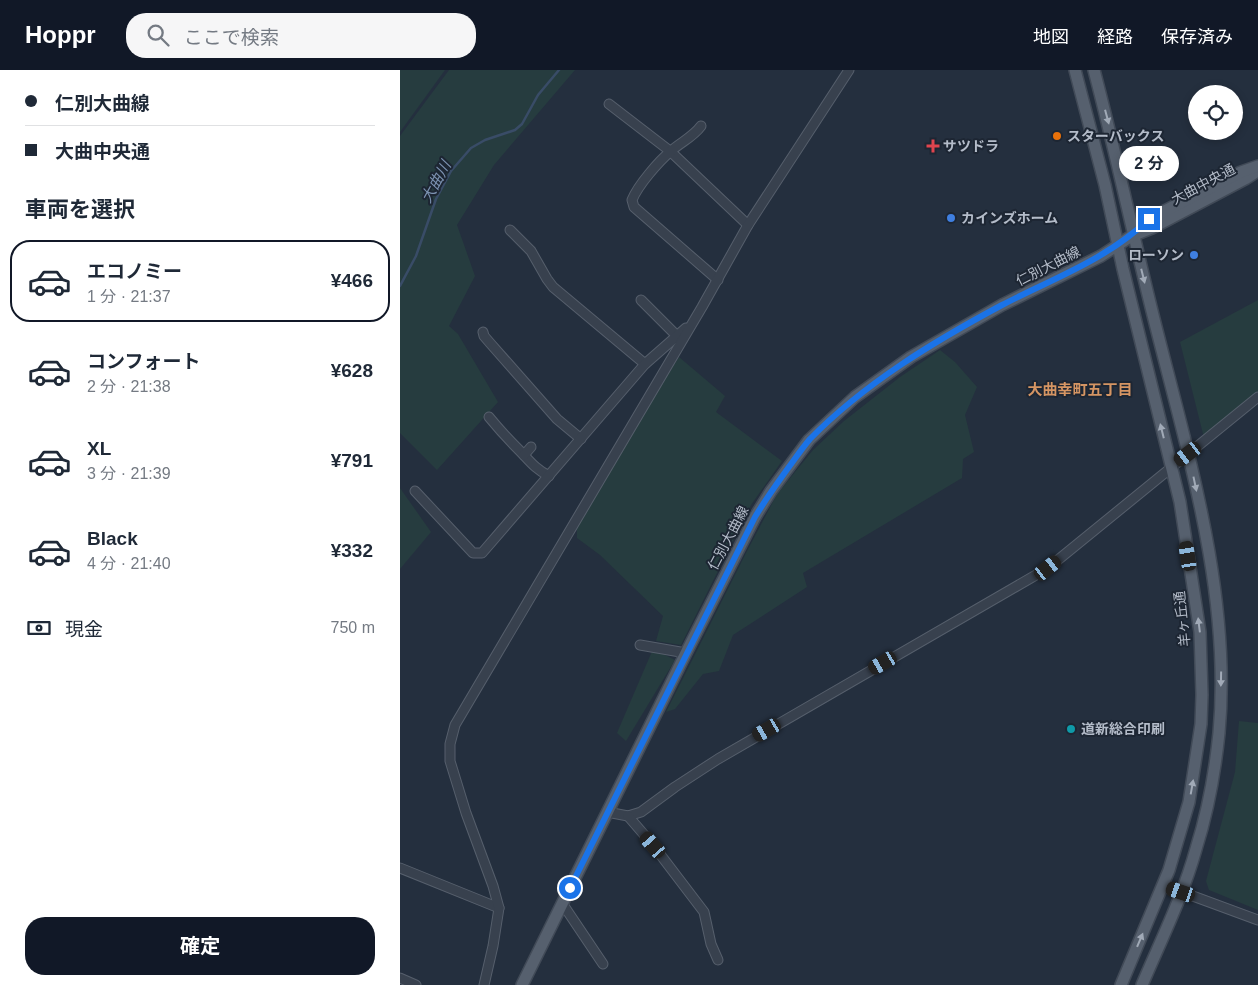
<!DOCTYPE html>
<html lang="ja">
<head>
<meta charset="utf-8">
<style>
	:root { --surface:#fff; --page:#f6f6f7; --text:#1f2937; --muted:#747a83; --line:#e0e1e3; --accent:#111827 }
	body { margin:0; font-family:Arial,"Noto Sans JP",sans-serif; background:var(--page); color:var(--text); height:100vh; display:flex; flex-direction:column; font-size:19px; white-space:nowrap }
	* { box-sizing:border-box; margin:0 }
	p { font-size:16px; color:var(--muted) }
	.icon { flex:none; width:28px; height:28px; fill:none; stroke:currentColor; stroke-width:2; stroke-linecap:round; stroke-linejoin:round }
	.map { position:relative; flex:1; overflow:hidden }
	.drawer { display:flex; flex-direction:column; background:var(--surface); width:400px }
	.drawer>* { flex:none }
	.top-card { display:grid; align-content:center; height:110px; padding:0 25px; background:var(--surface) }
	.fabs { position:absolute; left:788px; top:15px; display:grid; gap:10px }
	.fabs a { display:grid; place-items:center; width:55px; height:55px; border-radius:50%; background:var(--surface); box-shadow:0 2px 8px #0003; font-size:25px }
	.end { position:absolute; width:22px; height:22px; margin:-11px; border:6px solid #1a73e8; background:#fff; box-shadow:0 0 0 2px #fff }
	.from { border-radius:50% }
	.bubble { position:absolute; height:35px; border-radius:18px; background:var(--surface); box-shadow:0 2px 8px #0003; font-size:16px; font-weight:700; line-height:35px; text-align:center }
	.car { position:absolute; width:15px; height:30px; margin:-15px -8px; border-radius:6px; box-shadow:0 0 4px 1px #0007; background:linear-gradient(#222 24%,#8ab4d8 0 40%,#222 0 76%,#8ab4d8 0 86%,#222 0) }
	.top-card b { display:flex; align-items:center; gap:18px; height:48px; font-size:19px }
	.top-card b+b { border-top:1px solid var(--line) }
	.top-card i { width:12px; height:12px; background:var(--text) }
	ul { padding:0; list-style:none }
	li { display:flex; align-items:center; gap:15px; height:82px; margin:0 10px 8px; padding:0 15px; border:2px solid transparent; border-radius:20px }
	li div { flex:1 }
	li b { display:block; font-size:19px }
	li em { font-style:normal; font-weight:700 }
	li.selected { border-color:var(--accent) }
	li>.icon { width:45px; height:45px; stroke-width:1.5 }
	h2 { padding:0 25px; font-size:22px; line-height:60px }
	.pay { display:flex; align-items:center; gap:12px; height:55px; padding:0 25px; font-size:19px }
	.pay p { margin-inline-start:auto }
	.cta { display:flex; gap:10px; margin-top:auto; padding:10px 25px }
	.cta a { flex:1; height:58px; border-radius:20px; background:var(--accent); color:#fff; font-size:20px; font-weight:700; line-height:58px; text-align:center }
	header { display:flex; align-items:center; gap:30px; box-sizing:border-box; height:70px; padding:0 25px; background:var(--accent); color:#fff }
	header strong { font-size:24px }
	nav { display:flex; gap:28px; margin-inline-start:auto; font-size:18px }
	.search { width:350px; height:45px; background:var(--page); display:flex; align-items:center; gap:12px; box-sizing:border-box; padding:0 18px; border-radius:20px; color:var(--muted); font-size:19px }
	main { display:flex; flex:1; min-height:0 }
	.map>svg:first-child { display:block }
	.green { fill:#263c3f }
	.lines { fill:none; stroke-linecap:round; stroke-linejoin:round }
	.stream { stroke:#394c67; stroke-width:2.5 }
	.minor-casing { stroke:#565f6c; stroke-width:11 }
	.major-casing { stroke:#414a57; stroke-width:14 }
	.minor { stroke:#38414e; stroke-width:9 }
	.major { stroke:#56606e; stroke-width:11 }
	.oneway { fill:#a1aab7 }
	.route { stroke:#1a73e8; stroke-width:6 }
	.food-dot { fill:#e8710a; stroke:#1d2633; stroke-width:2 }
	.health-dot { fill:#e0444e; stroke:#1d2633; stroke-width:2 }
	.shop-dot { fill:#3f7fe0; stroke:#1d2633; stroke-width:2 }
	.culture-dot { fill:#0f9aa8; stroke:#1d2633; stroke-width:2 }
	.labels { text-anchor:middle; stroke-width:4; stroke-linejoin:round; paint-order:stroke }
	.poi-label { font-size:14px; font-weight:bold; fill:#b4bcc9; stroke:#1d2633; text-anchor:start }
	.street-label { font-size:14px; fill:#b4bcc9; stroke:#1d2633 }
	.water-label { font-size:15px; font-style:italic; fill:#7c92b1; stroke:#1d2633 }
	.neighbourhood-label { font-size:15px; font-weight:bold; fill:#d59563; stroke:#1d2633 }
</style>
</head>
<body>
<header>
<strong>Hoppr</strong>
<div class="search"><svg class="icon" aria-label="search" viewBox="0 0 24 24"><circle cx="10" cy="10" r="6"/><path d="M15 15l6 6"/></svg>ここで検索</div>
<nav><a>地図</a><a>経路</a><a>保存済み</a></nav>
</header>
<main>
<section class="drawer">
<div class="top-card">
<b><i class="from"></i>仁別大曲線</b>
<b><i></i>大曲中央通</b>
</div>
<h2>車両を選択</h2>
<ul>
<li class="selected"><svg class="icon" aria-label="car" viewBox="0 0 24 24"><path d="M5 17H2v-5l4-1 3-4h7l3 4 3 1v5h-3M9 17h6M6 11h13"/><circle cx="7" cy="17" r="2"/><circle cx="17" cy="17" r="2"/></svg><div><b>エコノミー</b><p>1 分 · 21:37</p></div><em>¥466</em></li>
<li><svg class="icon" aria-label="car" viewBox="0 0 24 24"><path d="M5 17H2v-5l4-1 3-4h7l3 4 3 1v5h-3M9 17h6M6 11h13"/><circle cx="7" cy="17" r="2"/><circle cx="17" cy="17" r="2"/></svg><div><b>コンフォート</b><p>2 分 · 21:38</p></div><em>¥628</em></li>
<li><svg class="icon" aria-label="car" viewBox="0 0 24 24"><path d="M5 17H2v-5l4-1 3-4h7l3 4 3 1v5h-3M9 17h6M6 11h13"/><circle cx="7" cy="17" r="2"/><circle cx="17" cy="17" r="2"/></svg><div><b>XL</b><p>3 分 · 21:39</p></div><em>¥791</em></li>
<li><svg class="icon" aria-label="car" viewBox="0 0 24 24"><path d="M5 17H2v-5l4-1 3-4h7l3 4 3 1v5h-3M9 17h6M6 11h13"/><circle cx="7" cy="17" r="2"/><circle cx="17" cy="17" r="2"/></svg><div><b>Black</b><p>4 分 · 21:40</p></div><em>¥332</em></li>
</ul>
<div class="pay"><svg class="icon" aria-label="cash" viewBox="0 0 24 24"><path d="M3 7h18v10H3z"/><circle cx="12" cy="12" r="2"/></svg>現金<p>750 m</p></div>
<div class="cta"><a>確定</a></div>
</section>
<div class="map">
<svg width="858" height="915" viewBox="0 0 858 915">
	<rect width="100%" height="100%" fill="#242f3e"/>
	<!-- green -->
	<g class="green">
		<polygon points="0,0 45,0 0,62"/>
		<polygon points="49,0 175,0 94,95 57,155 75,206 49,256 58,264 98,332 37,400 0,363 0,66"/>
		<polygon points="858,230 858,327 805,372 780,272"/>
		<polygon points="540,280 555,292 577,317 565,345 574,382 563,389 562,408 403,503 407,517 333,565 319,601 303,604 275,639 266,642 346,483 377,424 413,380 444,351 500,307"/>
		<polygon points="279,287 325,326 316,342 382,391 351,435 281,575 256,571 263,546 200,485 177,468 177,458 216,387"/>
		<polygon points="0,418 31,462 0,499"/>
		<polygon points="253,579 275,590 226,671 217,663"/>
		<polygon points="839,651 858,653 858,840 809,820 806,811 835,702"/>
	</g>
	<g class="lines">
		<!-- stream -->
		<polyline class="stream" points="0,216 16,186 36,129 51,101 71,78 85,70 115,60 122,54 138,25 159,0"/>
		<defs>
			<g id="minor">
				<polyline points="209,34 270,81 348,155"/>
				<path d="M301 56C293 67 281 72 271 81 259 91 238 115 232 130L234 137 318 210"/>
				<polyline points="110,160 131,181 147,209 153,217 245,294"/>
				<polyline points="241,230 277,266"/>
				<polyline points="83,262 84,266 90,273 157,349 181,369"/>
				<path d="M89 347C98 358 108 369 119 380 129 390 135 399 149 406"/>
				<polyline points="124,385 131,377"/>
				<polyline points="15,421 73,483 82,483 245,294 286,258"/>
				<polyline points="240,575 286,583"/>
				<polyline points="207,742 228,746 241,742 275,717 318,689 648,498 858,327"/>
				<polyline points="228,746 253,775 304,842 311,874 318,890"/>
				<polyline points="0,798 99,838"/>
				<polyline points="763,815 858,850"/>
				<polyline points="162,833 203,894"/>
				<polyline points="0,908 16,915"/>
				<polyline points="84,915 93,876 99,838 93,816 66,743 50,691 50,674 55,655 302,237 348,155 449,0"/>
			</g>
			<g id="major">
				<polyline points="675,0 705,115 723,199 780,432 800,562 802,625 801,654 789,732 769,800 721,915"/>
				<path d="M694 0C716 83 733 166 754 249 787 381 832 525 819 663 815 702 808 741 796 779 783 826 761 870 742 915"/>
				<polyline points="737,164 752,158 845,109 856,102"/>
				<polyline points="122,915 286,583 355,447 371,421 409,370 455,327 511,287 602,235 701,186 733,165 749,149 841,102 858,96"/>
			</g>
		</defs>
		<!-- minor casing -->
		<use href="#minor" class="minor-casing"/>
		<!-- major casing -->
		<use href="#major" class="major-casing"/>
		<!-- minor -->
		<use href="#minor" class="minor"/>
		<!-- major -->
		<use href="#major" class="major"/>
	</g>
	<!-- one-way arrows -->
	<defs><path id="oneway-solid" d="M-6-.8H1V-3.2L6.5 0L1 3.2V.8H-6Z" transform="scale(1.25)"/></defs>
	<g class="oneway">
		<use href="#oneway-solid" transform="translate(707 47) rotate(75)"/>
		<use href="#oneway-solid" transform="translate(743 206) rotate(76)"/>
		<use href="#oneway-solid" transform="translate(762 361) rotate(-104)"/>
		<use href="#oneway-solid" transform="translate(795 414) rotate(78)"/>
		<use href="#oneway-solid" transform="translate(799 555) rotate(-97)"/>
		<use href="#oneway-solid" transform="translate(821 609) rotate(91)"/>
		<use href="#oneway-solid" transform="translate(792 717) rotate(-80)"/>
		<use href="#oneway-solid" transform="translate(740 870) rotate(-67)"/>
	</g>
	<g class="lines">
		<!-- route -->
		<path class="route" d="M170 818 355 447C367 427 380 409 394 390 399 383 404 376 410 369 465 313 533 272 602 235 652 209 708 189 749 149"/>
	</g>
	<!-- markers -->
	<circle class="food-dot" cx="657" cy="66" r="5"/>
	<path class="health-dot" d="M530.5 68.5h5v5h5v5h-5v5h-5v-5h-5v-5h5z"/>
	<g class="shop-dot">
		<circle cx="551" cy="148" r="5"/>
		<circle cx="794" cy="185" r="5"/>
	</g>
	<circle class="culture-dot" cx="671" cy="659" r="5"/>
	<g class="labels">
		<!-- poi labels -->
		<g class="poi-label">
			<text x="667" y="71">スターバックス</text>
			<text x="543" y="81">サツドラ</text>
			<text x="561" y="153">カインズホーム</text>
			<text x="784" y="190" text-anchor="end">ローソン</text>
			<text x="681" y="664">道新総合印刷</text>
		</g>
		<!-- street labels -->
		<g class="street-label">
			<text transform="translate(803 114) rotate(-28)" y="5">大曲中央通</text>
			<text transform="translate(648 196) rotate(-27)" y="5">仁別大曲線</text>
			<text transform="translate(328 468) rotate(-62)" y="5">仁別大曲線</text>
			<text transform="translate(782 549) rotate(-96)" y="5">羊ヶ丘通</text>
		</g>
		<!-- water labels -->
		<g class="water-label">
			<text transform="translate(36 112) rotate(-61)" y="5">大曲川</text>
		</g>
		<!-- neighbourhood labels -->
		<g class="neighbourhood-label">
			<text x="680" y="325">大曲幸町五丁目</text>
		</g>
	</g>
</svg>
<div class="fabs">
<a><svg class="icon" aria-label="locate" viewBox="0 0 24 24"><circle cx="12" cy="12" r="6"/><path d="M12 2v4M12 18v4M2 12h4M18 12h4"/></svg></a>
</div>
<i class="end from" style="left:170px;top:818px"></i>
<i class="end" style="left:749px;top:149px"></i>
<div class="bubble" style="left:719px;top:76px;width:60px">2 分</div>
<i class="car" style="left:788px;top:384px;rotate:233deg"></i>
<i class="car" style="left:788px;top:486px;rotate:351deg"></i>
<i class="car" style="left:648px;top:498px;rotate:52deg"></i>
<i class="car" style="left:483px;top:593px;rotate:240deg"></i>
<i class="car" style="left:367px;top:660px;rotate:240deg"></i>
<i class="car" style="left:253px;top:775px;rotate:319deg"></i>
<i class="car" style="left:781px;top:822px;rotate:289deg"></i>
</div>
</main>
</body>
</html>
